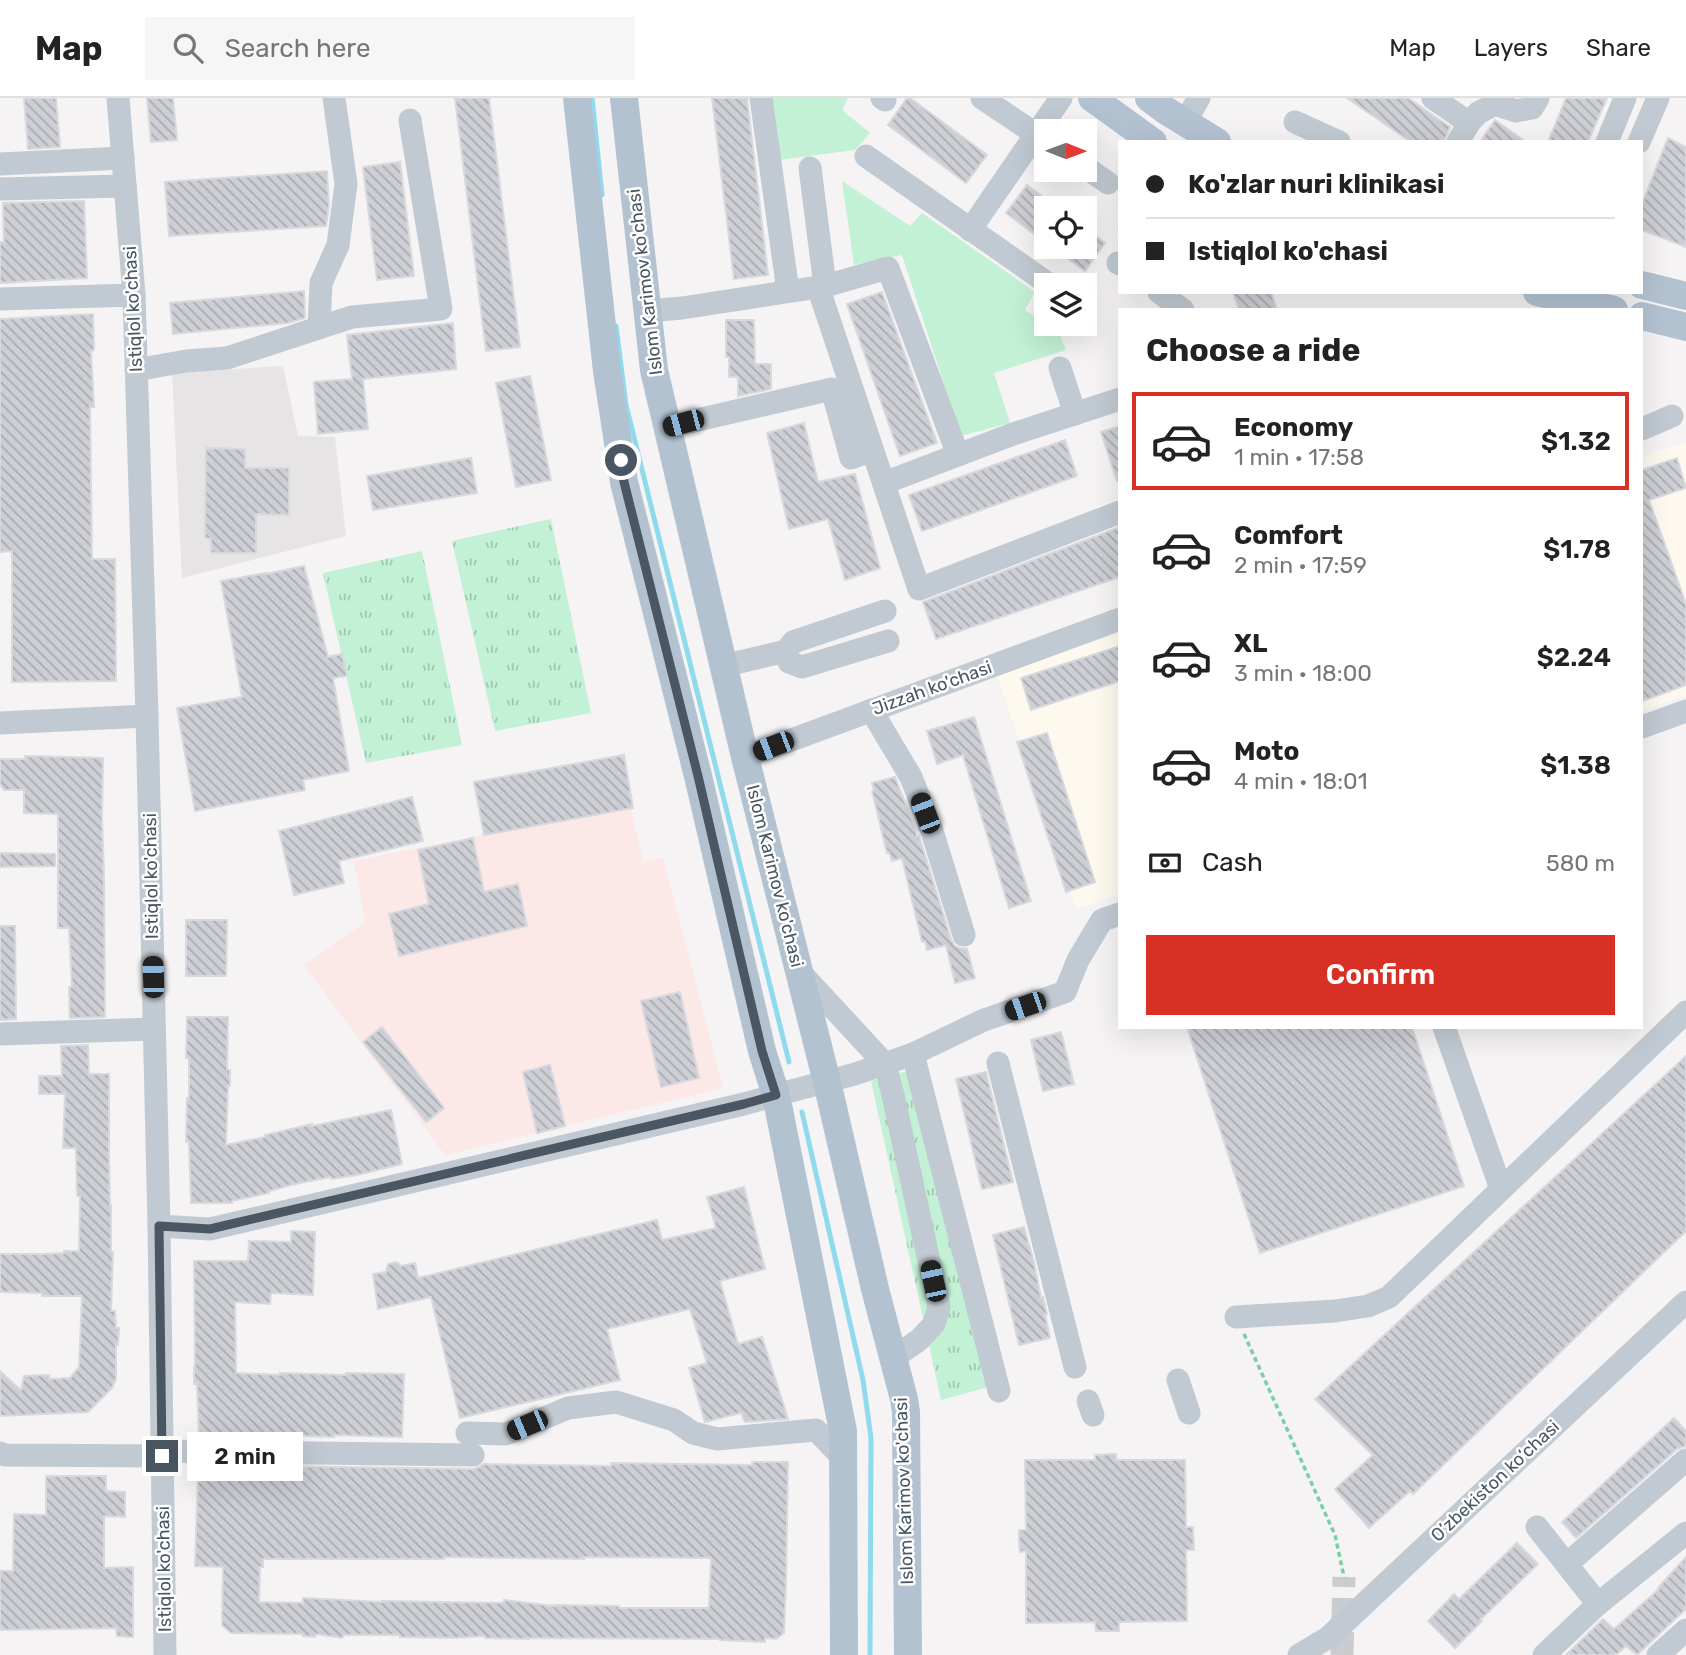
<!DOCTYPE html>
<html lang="en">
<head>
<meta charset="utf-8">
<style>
	:root { --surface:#fff; --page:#f6f6f6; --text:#222; --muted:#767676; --line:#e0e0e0; --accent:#d93025 }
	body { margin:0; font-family:Rubik,sans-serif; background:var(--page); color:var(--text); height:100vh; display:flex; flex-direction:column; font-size:26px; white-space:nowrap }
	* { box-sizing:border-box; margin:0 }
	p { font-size:23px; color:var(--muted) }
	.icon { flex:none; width:38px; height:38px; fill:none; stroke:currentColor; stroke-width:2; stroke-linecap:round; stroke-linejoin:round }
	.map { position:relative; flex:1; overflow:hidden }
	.panel { position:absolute; left:1118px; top:210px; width:525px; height:721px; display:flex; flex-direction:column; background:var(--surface); border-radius:0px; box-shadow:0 7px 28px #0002 }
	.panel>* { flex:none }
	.top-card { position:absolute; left:1118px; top:42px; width:525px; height:154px; border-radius:0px; box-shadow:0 7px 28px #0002; display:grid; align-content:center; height:154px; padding:0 28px; background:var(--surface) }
	.needle { width:46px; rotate:91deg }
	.fabs { position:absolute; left:1034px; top:21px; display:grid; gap:14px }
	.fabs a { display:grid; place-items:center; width:63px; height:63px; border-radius:0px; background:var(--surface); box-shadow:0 7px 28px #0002; font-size:35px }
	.end { position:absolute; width:32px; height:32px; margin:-16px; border:9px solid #4a5661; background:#fff; box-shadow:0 0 0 4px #fff }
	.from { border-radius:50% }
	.bubble { position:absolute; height:49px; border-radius:0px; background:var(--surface); box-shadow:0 7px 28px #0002; font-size:23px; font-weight:600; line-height:49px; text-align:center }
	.car { position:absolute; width:21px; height:42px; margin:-21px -10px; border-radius:9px; box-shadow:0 0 5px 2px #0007; background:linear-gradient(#222 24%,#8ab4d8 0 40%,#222 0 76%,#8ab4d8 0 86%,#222 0) }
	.top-card b { display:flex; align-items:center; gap:24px; height:66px; font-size:26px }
	.top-card b+b { border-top:2px solid var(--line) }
	.top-card i { width:18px; height:18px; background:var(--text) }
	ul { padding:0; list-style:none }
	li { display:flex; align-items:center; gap:21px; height:98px; margin:0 14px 10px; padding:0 14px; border:4px solid transparent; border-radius:0px }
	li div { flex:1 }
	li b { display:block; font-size:26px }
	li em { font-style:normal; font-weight:600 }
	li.current { border-color:var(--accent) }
	li>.icon { width:63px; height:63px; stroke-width:1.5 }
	h2 { padding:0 28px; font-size:32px; line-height:84px }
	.pay { display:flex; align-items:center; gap:18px; height:77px; padding:0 28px; font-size:26px }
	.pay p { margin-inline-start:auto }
	.action { display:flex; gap:14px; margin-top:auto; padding:14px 28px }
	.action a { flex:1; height:80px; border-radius:0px; background:var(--accent); color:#fff; font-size:28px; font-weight:600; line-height:80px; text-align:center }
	header { display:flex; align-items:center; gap:42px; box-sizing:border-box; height:98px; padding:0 35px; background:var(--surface); border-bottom:2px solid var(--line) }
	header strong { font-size:33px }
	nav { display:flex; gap:38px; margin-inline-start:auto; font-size:24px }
	.search { width:490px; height:63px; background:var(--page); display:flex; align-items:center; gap:18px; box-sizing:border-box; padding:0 24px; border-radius:0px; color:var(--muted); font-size:26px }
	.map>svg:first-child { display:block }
	.commercial { fill:#fdf9ef }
	.education { fill:#e6e4e5 }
	.medical { fill:#fce8e6 }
	.grass { fill:url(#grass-tufts) }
	.park { fill:#c3f1d5 }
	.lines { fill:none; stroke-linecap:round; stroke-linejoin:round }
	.stream { stroke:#90daee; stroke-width:5 }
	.building { fill:url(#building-back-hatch); stroke:#d7d9de; stroke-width:2; fill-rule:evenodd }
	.minor-tunnel { stroke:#caccce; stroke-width:23; stroke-dasharray:23 11; stroke-linecap:butt }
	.path { stroke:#7ad0a6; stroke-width:3.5; stroke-dasharray:5 3.5; stroke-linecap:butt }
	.minor { stroke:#c1cad2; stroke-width:23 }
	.major { stroke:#b3c2d1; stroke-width:28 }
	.route { stroke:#4a5661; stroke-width:9 }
	.labels { text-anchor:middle; stroke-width:5; stroke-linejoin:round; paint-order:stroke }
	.street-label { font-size:18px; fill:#4a5661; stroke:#fff }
</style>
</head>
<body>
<header>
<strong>Map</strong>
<div class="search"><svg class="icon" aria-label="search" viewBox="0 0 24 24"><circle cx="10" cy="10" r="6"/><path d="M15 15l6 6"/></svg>Search here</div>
<nav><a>Map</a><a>Layers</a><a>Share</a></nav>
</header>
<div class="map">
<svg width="1686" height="1557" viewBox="0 0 1686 1557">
	<defs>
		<pattern id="grass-tufts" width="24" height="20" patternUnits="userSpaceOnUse" patternTransform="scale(1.75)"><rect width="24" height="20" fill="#c3f1d5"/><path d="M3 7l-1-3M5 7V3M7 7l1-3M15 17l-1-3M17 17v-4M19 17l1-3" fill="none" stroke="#a0c6b0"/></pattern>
		<pattern id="building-back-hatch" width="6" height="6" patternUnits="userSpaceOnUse" patternTransform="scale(1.75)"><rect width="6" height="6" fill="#cdcfd5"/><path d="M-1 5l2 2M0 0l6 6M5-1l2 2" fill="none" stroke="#a8abb0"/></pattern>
	</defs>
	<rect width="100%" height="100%" fill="#f5f3f3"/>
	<!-- commercial -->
	<g class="commercial">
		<polygon points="1686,345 1686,597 1642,613 1642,358"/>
		<polygon points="1120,535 1120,796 1077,811 997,577"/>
	</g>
	<!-- education -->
	<polygon class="education" points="283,268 298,338 335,339 346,438 182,480 172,275"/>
	<!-- medical -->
	<polygon class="medical" points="630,707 643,764 663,760 723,990 445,1057 304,867 365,824 354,763"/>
	<!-- grass -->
	<g class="grass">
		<polygon points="551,421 591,615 495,633 452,443"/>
		<polygon points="422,453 462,647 366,665 323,475"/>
		<polygon points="910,972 992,1288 941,1302 871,983"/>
	</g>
	<!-- park -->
	<g class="park">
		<polygon points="770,0 848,0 842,12 870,35 855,52 779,62"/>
		<polygon points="842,83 910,128 922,115 1035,194 1025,212 1059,235 1066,252 994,275 1010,325 961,338 902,157 854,167"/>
	</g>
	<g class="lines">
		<!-- stream -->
		<g class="stream">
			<polyline points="592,0 602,97"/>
			<polyline points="616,228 626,307 789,964"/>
			<polyline points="802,1014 863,1282 871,1340 870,1557"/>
		</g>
	</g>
	<!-- building -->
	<g class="building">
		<polygon points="24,0 56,0 60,49 28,51"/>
		<polygon points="147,0 173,0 177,42 151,44"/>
		<polygon points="455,0 489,0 520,249 486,253"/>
		<polygon points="712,0 747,0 768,177 734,181"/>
		<polygon points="907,0 910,0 987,57 966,85 888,27"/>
		<polygon points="1347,0 1408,0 1450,29 1444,44 1411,44"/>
		<polygon points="1566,0 1607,0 1588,44 1548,44"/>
		<polygon points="1495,22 1526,44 1480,44"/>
		<polygon points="1668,40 1686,49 1686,149 1642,132 1642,106"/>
		<polygon points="400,64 414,178 377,182 363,69"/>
		<polygon points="327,73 329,108 326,128 169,138 165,84"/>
		<polygon points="1027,87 1046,101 1046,145 1006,115"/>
		<polygon points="84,103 87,180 0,185 0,144 4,144 3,105"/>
		<polygon points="1085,130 1105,145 1085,173 1052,149 1085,149"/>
		<polygon points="304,193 305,220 288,225 173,236 170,205"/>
		<polygon points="882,194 937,345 900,358 847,206"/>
		<polygon points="1233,194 1271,194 1277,212 1239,212"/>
		<polygon points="93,216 94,252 91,253 94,309 90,309 92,461 115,461 116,583 12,584 12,453 0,454 0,221"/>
		<polygon points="726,222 754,222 755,266 771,266 771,291 738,298 738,279 729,279 729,259 726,259"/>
		<polygon points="453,225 456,271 363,281 368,331 318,336 314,284 352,281 347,237"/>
		<polygon points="530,278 551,382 516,389 496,285"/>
		<polygon points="804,325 818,384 855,376 880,470 845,482 828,421 789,431 767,335"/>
		<polygon points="1120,328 1120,383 1117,383 1101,334"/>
		<polygon points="1065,342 1077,378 922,433 909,397"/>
		<polygon points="206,350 245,351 245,370 289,370 289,417 256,416 256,455 211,455 211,441 205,440"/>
		<polygon points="471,360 477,395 373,412 367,378"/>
		<polygon points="1677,360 1686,390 1649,402 1686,506 1686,587 1642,603 1642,372"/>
		<polygon points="1120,429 1120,479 936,541 923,504"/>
		<polygon points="304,468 328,559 342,556 347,578 333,580 349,673 303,682 305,692 195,713 177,610 242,599 221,483 266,475 266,476"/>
		<polygon points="1120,548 1120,583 1031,612 1021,580"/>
		<polygon points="974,619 1031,803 1009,810 963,657 937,666 927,633"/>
		<polygon points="1047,635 1095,784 1066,794 1017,644"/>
		<polygon points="624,657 633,710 484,737 474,684"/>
		<polygon points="25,658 103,660 102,718 104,781 105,919 70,920 69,889 72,889 69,830 58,830 58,716 24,715 24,692 4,692 0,686 0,661 25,661"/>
		<polygon points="895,679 914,727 917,739 919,738 951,841 955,848 960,850 967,851 975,880 955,885 946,847 927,852 925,843 922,844 902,760 892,763 889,754 887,755 872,693 874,692 872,685"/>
		<polygon points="412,699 423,743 339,763 344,785 294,797 279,733"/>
		<polygon points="473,740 484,794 518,786 527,828 399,858 389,816 429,806 418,752"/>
		<polygon points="0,755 55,756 55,768 0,769"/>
		<polygon points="186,822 227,822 226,878 186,878"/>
		<polygon points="0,828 15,828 16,921 0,922"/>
		<polygon points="680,894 699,980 661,989 641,903"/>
		<polygon points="187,919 228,919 227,972 230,972 230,988 228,988 226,1047 265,1039 265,1037 312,1026 312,1028 391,1012 402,1066 357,1077 332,1081 331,1079 295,1086 269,1093 269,1095 232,1103 232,1105 191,1105 189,1044 186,1044 187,1000 189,1000 189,960 186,960"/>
		<polygon points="382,929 444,1010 426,1024 363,944"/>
		<polygon points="1187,929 1412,929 1464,1088 1260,1155"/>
		<polygon points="1061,934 1074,986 1043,993 1031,942"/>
		<polygon points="88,947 89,976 109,976 109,1061 110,1107 111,1107 111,1154 113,1154 111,1213 115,1213 116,1230 119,1230 118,1247 116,1247 116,1281 112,1290 88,1314 0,1318 0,1273 21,1292 24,1278 49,1277 49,1281 70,1280 79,1269 82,1198 42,1198 42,1195 0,1194 0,1156 43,1156 64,1155 64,1153 79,1153 80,1098 77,1098 76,1050 63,1050 65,996 39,996 39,978 62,978 61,948"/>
		<polygon points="1686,958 1686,1133 1413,1396 1410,1393 1369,1430 1335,1391 1373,1357 1315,1301"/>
		<polygon points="550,967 565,1028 537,1035 523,974"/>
		<polygon points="986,974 1013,1084 982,1091 956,981"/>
		<polygon points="744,1089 765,1171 720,1183 738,1246 762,1239 788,1321 745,1324 741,1315 705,1324 689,1270 707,1265 690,1211 607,1231 620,1282 460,1320 431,1199 378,1211 373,1176 386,1174 388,1166 397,1164 401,1168 415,1165 418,1180 657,1122 662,1142 716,1130 707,1099"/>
		<polygon points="1024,1129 1034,1164 1041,1200 1043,1199 1047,1216 1045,1216 1050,1240 1019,1247 993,1137"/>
		<polygon points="291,1133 315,1134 313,1197 271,1195 270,1206 235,1204 236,1275 280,1277 280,1275 346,1277 346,1275 404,1276 402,1339 334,1337 334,1339 270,1337 270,1339 240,1338 240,1340 199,1339 197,1286 194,1286 194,1269 195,1269 194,1163 248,1163 249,1143 291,1144"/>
		<polygon points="1674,1320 1686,1333 1686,1348 1677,1351 1576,1440 1562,1424"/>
		<polygon points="1116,1356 1116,1362 1185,1362 1186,1429 1193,1429 1194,1452 1186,1452 1187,1523 1119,1524 1119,1533 1096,1533 1095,1524 1026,1525 1026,1453 1020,1454 1019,1443 1019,1432 1026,1432 1025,1362 1095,1362 1095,1357"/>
		<path d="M752 1364H788L786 1482 784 1535 776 1541 765 1540V1544L720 1542V1541L528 1540V1541L485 1540V1538L454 1540 400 1539V1537H344L342 1540 316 1536 315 1539 303 1538V1536L231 1535 222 1527 223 1469 195 1468 198 1374 273 1375V1368L473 1371 479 1369 483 1366 611 1368V1365L752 1367ZM444 1459 584 1461V1459L711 1460 709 1510H619V1508L554 1507V1508L504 1502V1505L382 1503V1504L303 1500V1505L259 1504 260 1469H263V1461H444Z"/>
		<polygon points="46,1378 106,1378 106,1393 125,1394 125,1419 104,1418 104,1470 133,1469 133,1539 117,1538 116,1530 0,1532 0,1473 13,1473 14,1416 46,1417"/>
		<polygon points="1517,1445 1538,1466 1480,1522 1482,1523 1455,1550 1428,1523 1454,1496 1459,1501"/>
		<polygon points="1686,1459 1686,1511 1637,1557 1626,1548 1616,1557 1566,1557 1603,1521 1614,1531 1659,1491 1658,1490"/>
	</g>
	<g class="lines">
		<!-- minor-tunnel -->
		<polyline class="minor-tunnel" points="1342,1557 1344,1479"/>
		<!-- path -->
		<polyline class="path" points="1244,1236 1335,1437 1344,1479"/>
		<!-- minor -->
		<g class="minor">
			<polyline points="118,0 134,197 147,618 159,1128 165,1557"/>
			<polyline points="761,0 788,193"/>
			<polyline points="882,0 885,2"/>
			<polyline points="982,0 1046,43"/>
			<polyline points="1433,0 1469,25 1478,15 1495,6 1516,13 1532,10 1538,0"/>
			<polyline points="1185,24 1199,0"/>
			<polyline points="1295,24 1339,44"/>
			<polyline points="1458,44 1469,25"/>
			<polyline points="1607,44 1625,0"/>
			<polyline points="1639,44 1658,0"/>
			<polyline points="866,58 1050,187"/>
			<polyline points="0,66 123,60"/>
			<polyline points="1085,69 1108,85"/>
			<polyline points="810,70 825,188"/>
			<polyline points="0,91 125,88"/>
			<polyline points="970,132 1061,0"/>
			<polyline points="1118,165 1120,166"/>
			<polyline points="818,189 919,491 1120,414"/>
			<polyline points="1159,194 1183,212"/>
			<polyline points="0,201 134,197"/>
			<polyline points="647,213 682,210 825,188 888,170 958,357"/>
			<polyline points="319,230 321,185 338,147 346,86 334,0"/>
			<polyline points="1060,270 1075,316"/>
			<polyline points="136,272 186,263 227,260 352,219 441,211 410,22"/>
			<polyline points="667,329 832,291 851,360 872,352"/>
			<polyline points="1642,331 1672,318"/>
			<polyline points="884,385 1016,335 1120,301"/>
			<polyline points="786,553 789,564 802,569 888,543"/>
			<polyline points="723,568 786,553 793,544 885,513"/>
			<polyline points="871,612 911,679 932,733 964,837"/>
			<polyline points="0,625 147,618"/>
			<polyline points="1642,629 1686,613"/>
			<polyline points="745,659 1120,521"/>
			<polyline points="799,873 885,966 893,997 939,1209 934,1226 919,1242 893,1260"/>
			<polyline points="1444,929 1501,1091"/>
			<polyline points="0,936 154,931"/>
			<polyline points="913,956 999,1293"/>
			<polyline points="998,965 1075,1269"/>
			<polyline points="159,1128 210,1131 744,1006 776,997 855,976 913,956 984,922 1065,894 1078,862 1102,822 1120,816"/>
			<polyline points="1236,1219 1335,1213 1368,1208 1389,1199 1686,914"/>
			<polyline points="1178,1282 1189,1315"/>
			<polyline points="1088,1303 1093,1317"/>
			<polyline points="467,1335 506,1336 568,1310 616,1304 674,1322 693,1335 717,1341 816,1332 844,1361"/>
			<polyline points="162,1353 473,1357"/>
			<polyline points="0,1355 5,1357 162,1358"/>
			<polyline points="1537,1429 1598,1506"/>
			<polyline points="1567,1466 1686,1362"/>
			<polyline points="1299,1557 1329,1539 1686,1204"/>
			<polyline points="1544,1557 1598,1506 1686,1435"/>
			<polyline points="1658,1557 1686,1532"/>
		</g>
		<!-- major -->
		<g class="major">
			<polyline points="577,0 607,273 624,384 698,678 762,953 776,997 843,1333 844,1557"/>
			<polyline points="624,0 654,272 745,659 827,984 875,1191 904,1301 906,1314 908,1557"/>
			<polyline points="1092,0 1153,44"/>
			<polyline points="1149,0 1165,12 1217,44"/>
			<polyline points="1642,187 1686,198"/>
			<polyline points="1537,194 1614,212"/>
			<polyline points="1642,218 1686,229"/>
		</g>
	</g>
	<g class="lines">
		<!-- route -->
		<polyline class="route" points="162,1358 159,1128 210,1131 744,1006 776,997 762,953 698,678 624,384 621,362"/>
	</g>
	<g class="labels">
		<!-- street labels -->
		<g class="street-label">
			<text transform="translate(645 184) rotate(-97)" y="6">Islom Karimov ko'chasi</text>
			<text transform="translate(133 211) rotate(-93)" y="6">Istiqlol ko'chasi</text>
			<text transform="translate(932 590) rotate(-20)" y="6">Jizzah ko'chasi</text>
			<text transform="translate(151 778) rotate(-91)" y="6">Istiqlol ko'chasi</text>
			<text transform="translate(775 778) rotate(76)" y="6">Islom Karimov ko'chasi</text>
			<text transform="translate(1495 1383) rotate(-43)" y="6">O’zbekiston ko‘chasi</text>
			<text transform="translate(904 1393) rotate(-92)" y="6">Islom Karimov ko'chasi</text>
			<text transform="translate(164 1471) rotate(-91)" y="6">Istiqlol ko'chasi</text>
		</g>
	</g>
</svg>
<div class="fabs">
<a><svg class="needle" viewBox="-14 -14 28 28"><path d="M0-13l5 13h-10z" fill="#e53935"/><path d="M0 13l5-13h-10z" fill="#767676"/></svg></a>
<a><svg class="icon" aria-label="locate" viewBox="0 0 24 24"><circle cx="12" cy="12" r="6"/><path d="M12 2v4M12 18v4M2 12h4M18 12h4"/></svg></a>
<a><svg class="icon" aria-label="layers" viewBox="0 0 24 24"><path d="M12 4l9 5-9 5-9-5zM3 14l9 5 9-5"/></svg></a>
</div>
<i class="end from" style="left:621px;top:362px"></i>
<i class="end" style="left:162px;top:1358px"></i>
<div class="bubble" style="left:187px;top:1334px;width:116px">2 min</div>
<i class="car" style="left:683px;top:325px;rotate:255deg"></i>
<i class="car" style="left:773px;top:648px;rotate:249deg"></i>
<i class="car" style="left:925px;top:715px;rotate:339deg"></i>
<i class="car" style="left:153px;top:879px;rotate:358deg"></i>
<i class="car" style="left:1025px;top:908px;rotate:251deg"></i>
<i class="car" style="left:933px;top:1183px;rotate:348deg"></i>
<i class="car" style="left:527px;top:1327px;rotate:247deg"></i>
<div class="top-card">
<b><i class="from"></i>Ko'zlar nuri klinikasi</b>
<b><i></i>Istiqlol ko'chasi</b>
</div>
<section class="panel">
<h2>Choose a ride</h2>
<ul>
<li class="current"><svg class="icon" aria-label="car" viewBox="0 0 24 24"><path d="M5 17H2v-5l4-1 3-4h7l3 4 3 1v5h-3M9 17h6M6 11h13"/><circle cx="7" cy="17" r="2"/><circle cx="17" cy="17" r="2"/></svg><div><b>Economy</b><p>1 min · 17:58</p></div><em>$1.32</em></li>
<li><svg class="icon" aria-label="car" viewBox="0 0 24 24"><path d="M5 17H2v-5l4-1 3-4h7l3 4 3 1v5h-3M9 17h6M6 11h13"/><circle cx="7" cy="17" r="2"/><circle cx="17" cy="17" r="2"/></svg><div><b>Comfort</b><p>2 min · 17:59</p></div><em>$1.78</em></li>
<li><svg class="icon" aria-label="car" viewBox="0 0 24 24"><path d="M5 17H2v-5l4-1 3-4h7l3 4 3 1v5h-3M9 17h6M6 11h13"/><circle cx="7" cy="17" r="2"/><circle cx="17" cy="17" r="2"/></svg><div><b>XL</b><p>3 min · 18:00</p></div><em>$2.24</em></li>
<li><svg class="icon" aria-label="car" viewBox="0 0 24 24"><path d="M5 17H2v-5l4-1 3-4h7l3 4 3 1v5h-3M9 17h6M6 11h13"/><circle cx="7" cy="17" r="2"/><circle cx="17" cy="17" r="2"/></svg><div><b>Moto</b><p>4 min · 18:01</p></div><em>$1.38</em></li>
</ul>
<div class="pay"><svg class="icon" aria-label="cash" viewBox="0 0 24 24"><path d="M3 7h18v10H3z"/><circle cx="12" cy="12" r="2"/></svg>Cash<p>580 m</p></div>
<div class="action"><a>Confirm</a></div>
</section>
</div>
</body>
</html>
